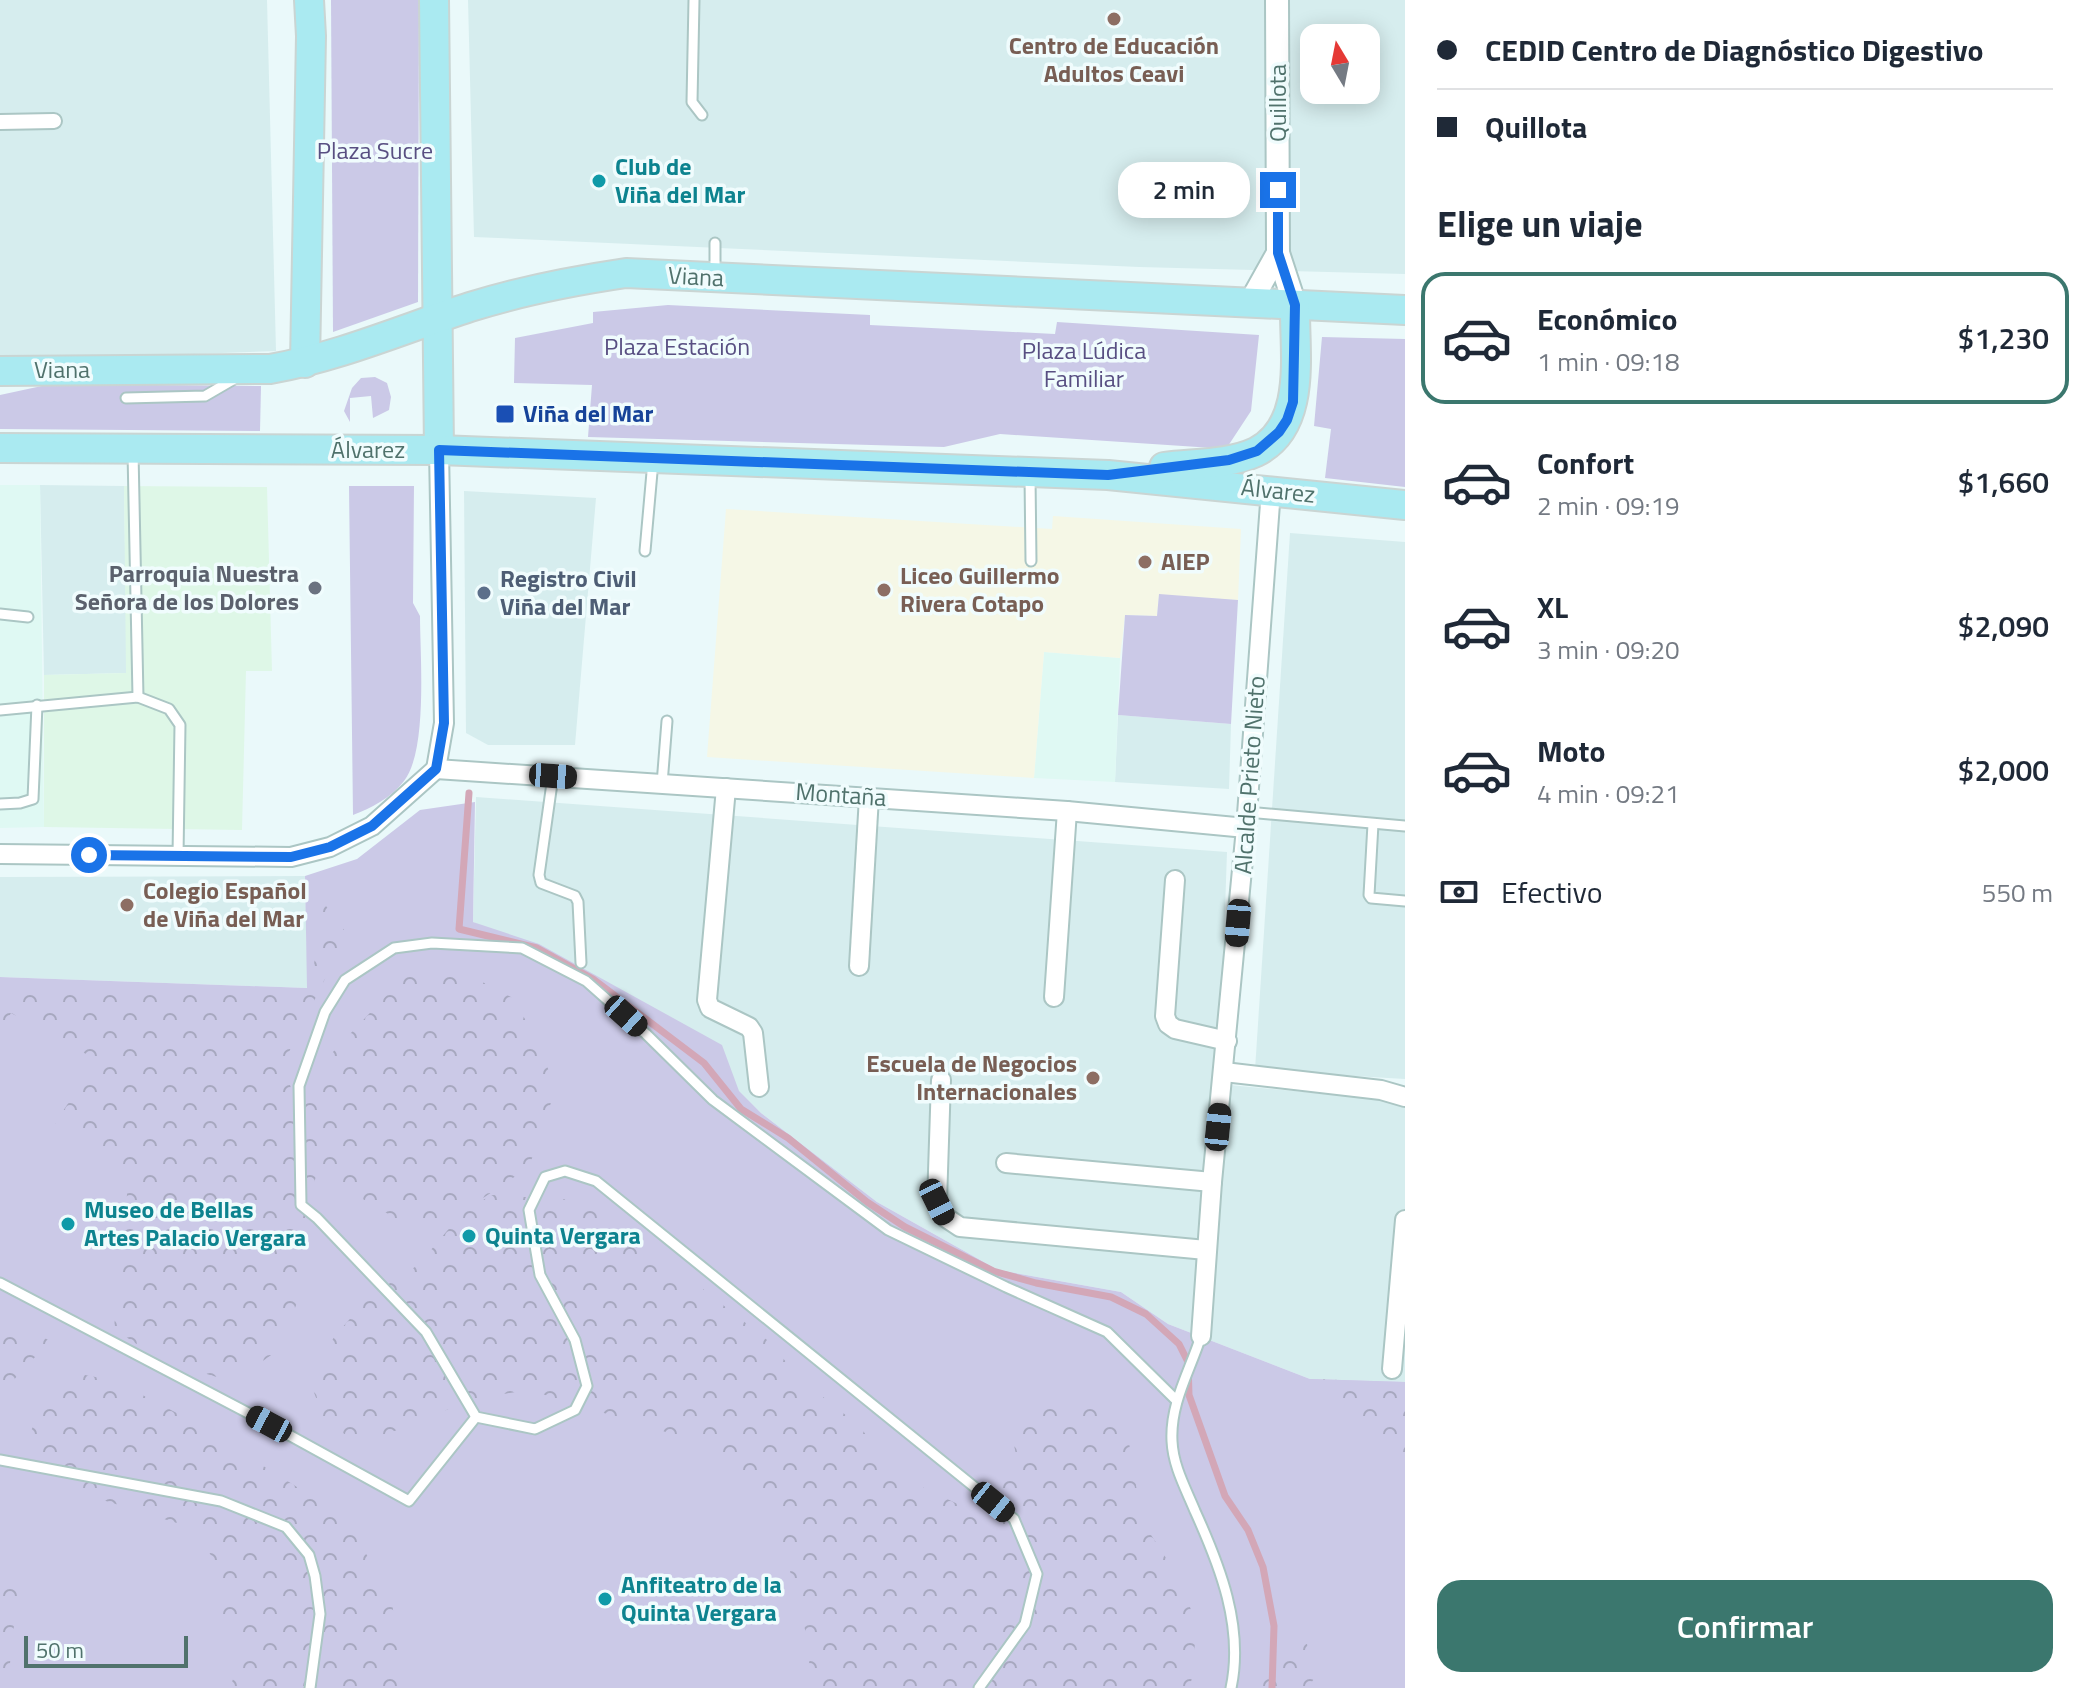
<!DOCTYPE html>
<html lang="es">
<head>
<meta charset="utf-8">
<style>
	:root { --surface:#fff; --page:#f6f6f7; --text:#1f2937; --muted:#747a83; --line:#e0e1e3; --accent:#3b776e }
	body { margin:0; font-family:"Titillium Web",sans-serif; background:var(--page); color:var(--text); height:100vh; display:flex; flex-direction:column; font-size:30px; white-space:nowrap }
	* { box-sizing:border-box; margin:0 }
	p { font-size:26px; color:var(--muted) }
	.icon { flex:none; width:44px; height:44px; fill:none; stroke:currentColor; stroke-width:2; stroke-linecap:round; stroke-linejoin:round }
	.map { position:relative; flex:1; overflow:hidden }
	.details { display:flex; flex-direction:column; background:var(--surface); width:680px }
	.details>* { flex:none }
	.guide { display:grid; align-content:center; height:176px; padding:0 32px; background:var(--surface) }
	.needle { width:52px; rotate:350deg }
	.controls { position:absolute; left:1300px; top:24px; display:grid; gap:16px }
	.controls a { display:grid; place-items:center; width:80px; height:80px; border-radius:16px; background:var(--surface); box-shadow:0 4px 20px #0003; font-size:40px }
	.scale { position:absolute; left:24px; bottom:20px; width:164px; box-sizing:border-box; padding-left:8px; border:4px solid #50726c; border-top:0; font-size:22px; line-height:28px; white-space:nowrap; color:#50726c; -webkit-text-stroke:6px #f0fcfd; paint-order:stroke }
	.end { position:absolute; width:36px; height:36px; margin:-18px; border:10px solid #1a73e8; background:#fff; box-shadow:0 0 0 4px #fff }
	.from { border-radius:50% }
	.bubble { position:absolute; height:56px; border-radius:24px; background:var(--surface); box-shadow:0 4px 20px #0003; font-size:26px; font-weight:600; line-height:56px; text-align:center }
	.car { position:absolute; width:24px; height:48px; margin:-24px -12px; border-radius:10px; box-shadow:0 0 6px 2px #0007; background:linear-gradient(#222 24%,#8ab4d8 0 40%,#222 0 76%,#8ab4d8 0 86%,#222 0) }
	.guide b { display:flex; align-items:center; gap:28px; height:76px; font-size:30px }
	.guide b+b { border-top:2px solid var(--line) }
	.guide i { width:20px; height:20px; background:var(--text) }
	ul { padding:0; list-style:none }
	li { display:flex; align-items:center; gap:24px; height:132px; margin:0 16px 12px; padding:0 16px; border:4px solid transparent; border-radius:24px }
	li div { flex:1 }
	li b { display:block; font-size:30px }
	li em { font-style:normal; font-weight:600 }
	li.active { border-color:var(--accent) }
	li>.icon { width:72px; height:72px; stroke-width:1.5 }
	h2 { padding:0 32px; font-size:36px; line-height:96px }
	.pay { display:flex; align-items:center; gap:20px; height:88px; padding:0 32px; font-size:30px }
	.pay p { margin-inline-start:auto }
	.action { display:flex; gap:16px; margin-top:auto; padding:16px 32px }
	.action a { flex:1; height:92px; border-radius:24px; background:var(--accent); color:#fff; font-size:32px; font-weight:600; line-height:92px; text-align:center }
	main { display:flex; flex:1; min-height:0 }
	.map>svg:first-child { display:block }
	.residential { fill:#d6edee; fill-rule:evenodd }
	.commercial { fill:#dff9f3 }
	.education { fill:#f5f7e6 }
	.medical { fill:#def7e7 }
	.green { fill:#cbc9e7 }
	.forest { fill:url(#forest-crowns) }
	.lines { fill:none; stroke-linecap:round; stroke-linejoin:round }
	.stream { stroke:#d3a7b7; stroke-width:7 }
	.service-casing { stroke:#abc6c4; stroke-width:13 }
	.pedestrian-casing { stroke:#abc6c4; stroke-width:18 }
	.minor-casing { stroke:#abc6c4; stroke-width:22 }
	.tertiary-casing { stroke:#abc6c4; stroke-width:26 }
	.primary-casing { stroke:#cad5d3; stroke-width:32 }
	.service { stroke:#fff; stroke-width:9 }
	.pedestrian { stroke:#fff; stroke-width:14 }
	.minor { stroke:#fff; stroke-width:18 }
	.tertiary { stroke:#fff; stroke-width:22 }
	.primary { stroke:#aaeaf1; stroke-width:28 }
	.route { stroke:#1a73e8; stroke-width:10 }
	.education-dot { fill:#8d6e63; stroke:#f0fcfd; stroke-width:3 }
	.culture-dot { fill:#0f9aa8; stroke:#f0fcfd; stroke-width:3 }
	.transit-dot { fill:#1a4fb4; stroke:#f0fcfd; stroke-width:3 }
	.worship-dot { fill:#6b7280; stroke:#f0fcfd; stroke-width:3 }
	.service-dot { fill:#5c6f8a; stroke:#f0fcfd; stroke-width:3 }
	.labels { text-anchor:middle; stroke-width:7; stroke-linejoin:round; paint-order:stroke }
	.education-label { font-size:24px; font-weight:bold; fill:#785e54; stroke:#f0fcfd; text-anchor:start }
	.street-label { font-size:24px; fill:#50726c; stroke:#f0fcfd }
	.park-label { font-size:24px; fill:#584f82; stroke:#f0fcfd }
	.culture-label { font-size:24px; font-weight:bold; fill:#0d838f; stroke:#f0fcfd; text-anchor:start }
	.transit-label { font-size:24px; font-weight:bold; fill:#164399; stroke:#f0fcfd; text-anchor:start }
	.worship-label { font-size:24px; font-weight:bold; fill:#5b616d; stroke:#f0fcfd; text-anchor:end }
	.service-label { font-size:24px; font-weight:bold; fill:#4e5e75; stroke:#f0fcfd; text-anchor:start }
</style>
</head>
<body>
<main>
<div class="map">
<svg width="1405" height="1688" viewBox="0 0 1405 1688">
	<defs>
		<pattern id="forest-crowns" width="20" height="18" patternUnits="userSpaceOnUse" patternTransform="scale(2)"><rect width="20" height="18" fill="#cbc9e7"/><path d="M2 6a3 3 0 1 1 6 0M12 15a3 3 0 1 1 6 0" fill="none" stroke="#a7a8bf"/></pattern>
	</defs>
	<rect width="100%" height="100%" fill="#eaf9fa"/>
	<!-- residential -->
	<g class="residential">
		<polygon points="0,0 267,0 276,351 0,361"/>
		<path d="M468 0H1405V274L1139 267 474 237ZM1314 38H1366V90H1314Z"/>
		<polygon points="40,485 124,486 127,673 44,675"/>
		<polygon points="464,491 596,498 575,745 488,745 466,733"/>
		<polygon points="1290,533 1405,542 1405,1079 1255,1070"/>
		<polygon points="1118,715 1231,724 1229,789 1115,782"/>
		<polygon points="476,797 1227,852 1219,1084 1401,1101 1405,1098 1405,1382 1310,1379 1168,1324 1121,1292 998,1270 877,1202 761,1113 738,1091 721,1045 473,922"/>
		<polygon points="305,876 308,988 0,977 0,877"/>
	</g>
	<!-- commercial -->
	<g class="commercial">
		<polygon points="0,485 40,485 44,827 0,828"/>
		<polygon points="1044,652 1120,658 1115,782 1034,778"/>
	</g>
	<!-- education -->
	<polygon class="education" points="726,509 1052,529 1053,516 1241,529 1238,600 1159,595 1157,616 1125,615 1120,658 1044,652 1034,778 707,757"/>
	<!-- medical -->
	<polygon class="medical" points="124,486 267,487 272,671 246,671 242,830 44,827 44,675 126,673"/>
	<!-- green -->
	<g class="green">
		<polygon points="331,0 419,0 418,302 333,332"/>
		<polygon points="668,305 870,315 870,325 1055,334 1057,322 1259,335 1251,411 1228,446 1213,448 1000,434 944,447 588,437 592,385 514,383 515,338 593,323 593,312"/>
		<polygon points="1322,337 1405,339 1405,487 1325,478 1331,429 1314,426"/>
		<polygon points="375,377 387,383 391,397 389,410 373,418 371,396 350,398 350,422 344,411 352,388 361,378"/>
		<polygon points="51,384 261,386 260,431 0,429 0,395"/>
		<path d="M414 486 413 603 420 616C420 656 428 750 404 781 391 798 371 808 353 815L349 486Z"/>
		<polygon points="1159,594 1238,600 1231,724 1118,715 1125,615 1157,616"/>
		<polygon points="475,802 473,922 539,944 722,1045 739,1091 761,1113 877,1202 998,1270 1121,1292 1168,1324 1310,1379 1405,1382 1405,1688 0,1688 0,977 307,988 305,876 357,859 420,810"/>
	</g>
	<!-- forest -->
	<g class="forest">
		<path d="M323 902 347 934 283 1064 296 1103 332 1053 403 978 423 970 469 975 511 997 532 1030 556 1088 529 1167 467 1209 492 1195 592 1201 766 1339 803 1381 857 1424 903 1478 966 1508 1019 1468 1012 1436 1058 1398H1096L1127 1431 1142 1521 1179 1578 1196 1623 1193 1675 1189 1688H804L811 1653 776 1516 753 1486 724 1461 695 1441 529 1390 470 1399 414 1425 355 1443 323 1416 310 1382 334 1337 370 1296 418 1265 464 1211 412 1228 317 1172 305 1219 299 1298 278 1350 234 1382C183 1367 157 1361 114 1328L129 1174 55 1123 97 1060 11 1013 0 1031V986L310 992Z"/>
		<polygon points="0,1313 50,1341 7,1387 0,1390"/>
		<polygon points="80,1374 116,1381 188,1419 342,1515 391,1594 403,1688 230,1688 246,1640 220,1625 222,1572 193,1528 93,1497 24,1450 39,1410"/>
		<polygon points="1310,1379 1405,1382 1405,1457"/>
		<polygon points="0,1561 19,1577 9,1673 3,1688 0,1688"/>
		<polygon points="1285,1638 1307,1644 1314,1679 1307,1688 1256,1688"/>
	</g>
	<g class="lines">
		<!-- stream -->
		<polyline class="stream" points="469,793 459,929 537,948 593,979 704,1063 741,1109 788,1138 867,1202 905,1227 993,1271 1036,1283 1111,1297 1146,1314 1179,1344 1188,1362 1189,1395 1225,1496 1248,1530 1263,1567 1274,1626 1272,1688"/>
		<defs>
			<g id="service">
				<polyline points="694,0 692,102 702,115"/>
				<polyline points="715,275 715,243"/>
				<polyline points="126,398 205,396 236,378"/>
				<polyline points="133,452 138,697"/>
				<polyline points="1030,476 1031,561"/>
				<polyline points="645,551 653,461"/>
				<polyline points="0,614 28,617"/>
				<polyline points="0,710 138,697 169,709 180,725 178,856"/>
				<polyline points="553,776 539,875 541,883 575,896 578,902 581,963"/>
				<polyline points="662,784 667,721"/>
				<polyline points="0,804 20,803 33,799 37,705"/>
				<polyline points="1247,812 1405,826"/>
				<polyline points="1373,824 1369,895 1371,898 1405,901"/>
				<polyline points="0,1283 269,1424 409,1501 476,1417"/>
				<path d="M1201 1336C1190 1371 1170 1403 1172 1441 1173 1466 1186 1489 1195 1511 1220 1566 1244 1627 1231 1688"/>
				<polyline points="0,1460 221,1501 286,1527 309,1555 315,1576 320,1614 310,1688"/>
				<polyline points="979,1688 1025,1624 1037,1574 1014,1519 596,1181 565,1171 545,1177 529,1210 540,1275 575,1340 587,1386 575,1410 535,1429 476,1417 426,1332 317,1218 301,1205 299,1086 325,1012 345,980 394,948 432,943 522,948 586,981 646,1034 713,1100 888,1230 1006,1287 1107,1332 1176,1400"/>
			</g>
			<polyline id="pedestrian" points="0,122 54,121"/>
			<g id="minor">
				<polyline points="436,769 1067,811 1246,828"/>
				<polyline points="436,769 444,723 439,450"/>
				<polyline points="726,788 707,1000 710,1008 749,1027 753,1033 759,1087"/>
				<polyline points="0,854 291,857 330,847 372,826 436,769"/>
				<polyline points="1175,880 1165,1016 1168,1024 1175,1029 1227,1041"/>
				<polyline points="859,966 869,797"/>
				<polyline points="1054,997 1067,811"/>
				<polyline points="1224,1072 1381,1090 1405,1097"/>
				<polyline points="941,1080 937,1202 945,1217 960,1227 1206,1250"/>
				<polyline points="1006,1163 1212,1182"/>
				<polyline points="1201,1336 1212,1182 1246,828 1271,490"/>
				<polyline points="1392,1369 1405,1220"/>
			</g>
			<g id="tertiary">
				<polyline points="1277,0 1278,253 1295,305"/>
				<polyline points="1250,303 1278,253"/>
			</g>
			<g id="primary">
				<polyline points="434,0 439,450"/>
				<polyline points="305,363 311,36 309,0"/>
				<path d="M0 371 270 369C338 357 403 329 470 307 521 291 572 281 626 273L1405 310"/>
				<polyline points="0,448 439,450 1108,475 1405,505"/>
				<path d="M1164 467C1194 463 1228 465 1256 452 1308 426 1294 352 1295 305"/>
			</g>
		</defs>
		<!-- service casing -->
		<use href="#service" class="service-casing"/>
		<!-- pedestrian casing -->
		<use href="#pedestrian" class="pedestrian-casing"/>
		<!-- minor casing -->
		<use href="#minor" class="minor-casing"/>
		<!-- tertiary casing -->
		<use href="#tertiary" class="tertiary-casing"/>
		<!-- primary casing -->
		<use href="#primary" class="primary-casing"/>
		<!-- service -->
		<use href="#service" class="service"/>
		<!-- pedestrian -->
		<use href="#pedestrian" class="pedestrian"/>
		<!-- minor -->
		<use href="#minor" class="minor"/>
		<!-- tertiary -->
		<use href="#tertiary" class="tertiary"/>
		<!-- primary -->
		<use href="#primary" class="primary"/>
	</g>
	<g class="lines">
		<!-- route -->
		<polyline class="route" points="89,855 291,857 330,847 372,826 436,769 444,723 439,450 1108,475 1229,460 1257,451 1279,432 1287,420 1293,402 1295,305 1278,253 1278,190"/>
	</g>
	<!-- markers -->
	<g class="education-dot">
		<circle cx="1114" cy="19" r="8"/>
		<circle cx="1145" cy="562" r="8"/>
		<circle cx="884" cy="590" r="8"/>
		<circle cx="127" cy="905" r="8"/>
		<circle cx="1093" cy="1078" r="8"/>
	</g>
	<g class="culture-dot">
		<circle cx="599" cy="181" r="8"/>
		<circle cx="68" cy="1224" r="8"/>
		<circle cx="469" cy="1236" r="8"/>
		<circle cx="605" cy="1599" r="8"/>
	</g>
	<rect class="transit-dot" x="495" y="404" width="20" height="20" rx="4"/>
	<circle class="worship-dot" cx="315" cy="588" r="8"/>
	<circle class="service-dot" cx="484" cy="593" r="8"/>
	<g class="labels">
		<!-- education labels -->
		<g class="education-label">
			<text x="1114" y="54" text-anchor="middle">Centro de Educación<tspan x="1114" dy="28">Adultos Ceavi</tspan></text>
			<text x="1161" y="570">AIEP</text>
			<text x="900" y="584">Liceo Guillermo<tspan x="900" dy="28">Rivera Cotapo</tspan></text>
			<text x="143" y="899">Colegio Español<tspan x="143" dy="28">de Viña del Mar</tspan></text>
			<text x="1077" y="1072" text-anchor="end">Escuela de Negocios<tspan x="1077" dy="28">Internacionales</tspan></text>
		</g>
		<!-- street labels -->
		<g class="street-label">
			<text transform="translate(1278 103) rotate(-90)" y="8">Quillota</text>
			<text transform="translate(696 277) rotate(3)" y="8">Viana</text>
			<text x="62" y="378">Viana</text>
			<text x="368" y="458">Álvarez</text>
			<text transform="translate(1278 491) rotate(6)" y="8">Álvarez</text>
			<text transform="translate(1250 775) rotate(-86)" y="8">Alcalde Prieto Nieto</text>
			<text transform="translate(841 795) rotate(4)" y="8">Montaña</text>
		</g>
		<!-- park labels -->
		<g class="park-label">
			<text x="375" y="159">Plaza Sucre</text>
			<text x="677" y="355">Plaza Estación</text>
			<text x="1084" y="359">Plaza Lúdica<tspan x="1084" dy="28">Familiar</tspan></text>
		</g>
		<!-- culture labels -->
		<g class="culture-label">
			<text x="615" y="175">Club de<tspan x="615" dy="28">Viña del Mar</tspan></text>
			<text x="84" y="1218">Museo de Bellas<tspan x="84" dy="28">Artes Palacio Vergara</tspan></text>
			<text x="485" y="1244">Quinta Vergara</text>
			<text x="621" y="1593">Anfiteatro de la<tspan x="621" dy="28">Quinta Vergara</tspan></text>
		</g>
		<!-- transit labels -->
		<g class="transit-label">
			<text x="523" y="422">Viña del Mar</text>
		</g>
		<!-- worship labels -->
		<g class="worship-label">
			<text x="299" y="582">Parroquia Nuestra<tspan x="299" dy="28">Señora de los Dolores</tspan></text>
		</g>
		<!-- service labels -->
		<g class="service-label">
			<text x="500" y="587">Registro Civil<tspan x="500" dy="28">Viña del Mar</tspan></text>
		</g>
	</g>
</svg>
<div class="controls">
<a><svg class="needle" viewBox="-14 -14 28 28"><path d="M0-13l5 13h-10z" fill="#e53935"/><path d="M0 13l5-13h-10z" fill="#747a83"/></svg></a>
</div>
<div class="scale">50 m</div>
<i class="end from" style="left:89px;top:855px"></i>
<i class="end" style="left:1278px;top:190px"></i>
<div class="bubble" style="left:1118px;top:162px;width:132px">2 min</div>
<i class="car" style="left:553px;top:776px;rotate:94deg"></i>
<i class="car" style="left:1238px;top:923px;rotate:185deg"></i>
<i class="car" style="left:626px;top:1016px;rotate:132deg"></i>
<i class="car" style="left:1218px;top:1127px;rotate:6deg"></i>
<i class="car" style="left:937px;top:1202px;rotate:154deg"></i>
<i class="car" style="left:269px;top:1424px;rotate:298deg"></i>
<i class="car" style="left:993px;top:1502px;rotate:129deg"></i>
</div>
<section class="details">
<div class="guide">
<b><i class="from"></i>CEDID Centro de Diagnóstico Digestivo</b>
<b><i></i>Quillota</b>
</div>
<h2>Elige un viaje</h2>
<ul>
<li class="active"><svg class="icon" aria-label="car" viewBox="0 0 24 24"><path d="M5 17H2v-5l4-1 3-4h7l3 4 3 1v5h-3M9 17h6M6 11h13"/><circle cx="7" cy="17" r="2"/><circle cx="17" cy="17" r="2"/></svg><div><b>Económico</b><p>1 min · 09:18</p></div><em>$1,230</em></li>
<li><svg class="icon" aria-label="car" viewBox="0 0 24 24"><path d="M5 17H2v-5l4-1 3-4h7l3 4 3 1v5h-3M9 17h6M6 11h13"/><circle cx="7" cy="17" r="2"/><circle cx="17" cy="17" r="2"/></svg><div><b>Confort</b><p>2 min · 09:19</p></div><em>$1,660</em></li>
<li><svg class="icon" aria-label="car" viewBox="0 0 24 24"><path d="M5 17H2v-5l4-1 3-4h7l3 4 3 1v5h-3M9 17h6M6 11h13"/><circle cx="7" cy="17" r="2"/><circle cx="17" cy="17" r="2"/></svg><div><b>XL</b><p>3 min · 09:20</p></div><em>$2,090</em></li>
<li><svg class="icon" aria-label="car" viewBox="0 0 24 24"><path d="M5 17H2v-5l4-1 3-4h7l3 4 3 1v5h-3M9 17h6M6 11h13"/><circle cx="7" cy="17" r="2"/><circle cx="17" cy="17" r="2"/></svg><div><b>Moto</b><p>4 min · 09:21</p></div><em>$2,000</em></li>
</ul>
<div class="pay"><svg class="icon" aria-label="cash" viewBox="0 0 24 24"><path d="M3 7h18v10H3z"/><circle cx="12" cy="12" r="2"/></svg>Efectivo<p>550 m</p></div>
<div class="action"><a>Confirmar</a></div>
</section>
</main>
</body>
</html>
